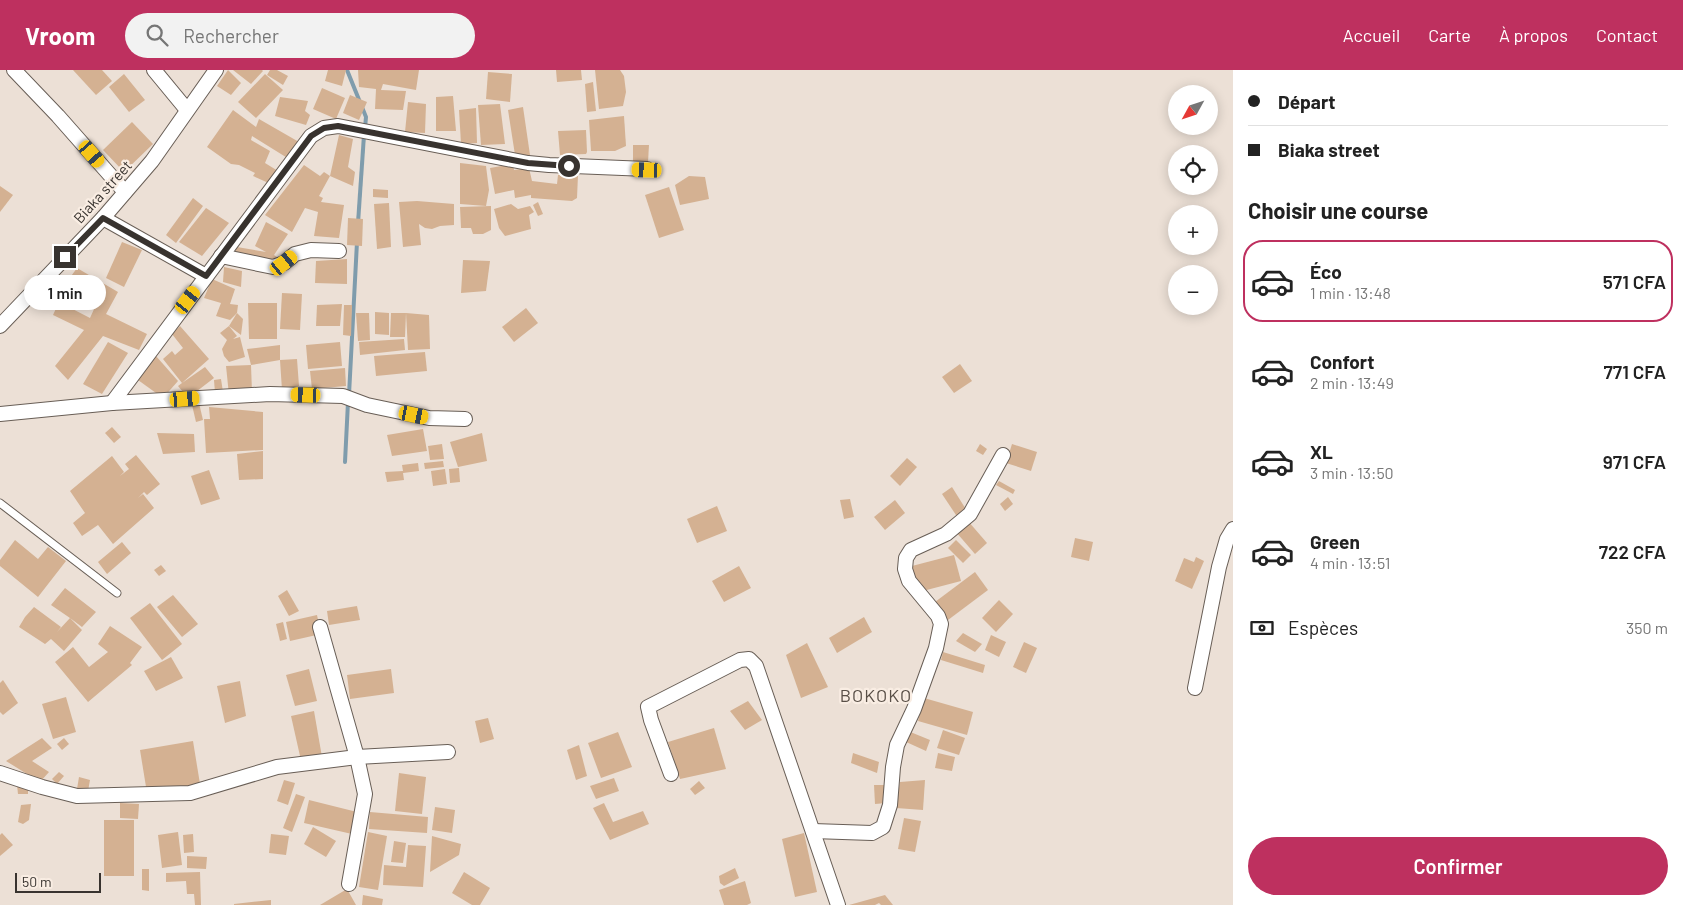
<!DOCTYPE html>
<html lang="fr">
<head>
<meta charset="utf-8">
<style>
	:root { --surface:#fff; --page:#f2f2f2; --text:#222; --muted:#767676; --line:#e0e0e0; --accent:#be305f }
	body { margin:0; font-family:Barlow,sans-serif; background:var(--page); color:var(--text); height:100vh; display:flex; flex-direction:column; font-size:19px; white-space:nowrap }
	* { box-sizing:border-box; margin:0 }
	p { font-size:16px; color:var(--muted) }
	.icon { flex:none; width:28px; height:28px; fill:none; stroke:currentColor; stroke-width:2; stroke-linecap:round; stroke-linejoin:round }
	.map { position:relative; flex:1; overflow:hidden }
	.side { display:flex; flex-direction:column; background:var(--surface); width:450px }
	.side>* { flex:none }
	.hud { display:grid; align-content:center; height:110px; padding:0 15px; background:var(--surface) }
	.needle { width:32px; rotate:230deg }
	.tools { position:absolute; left:1168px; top:15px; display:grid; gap:10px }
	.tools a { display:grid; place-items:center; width:50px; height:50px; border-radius:50%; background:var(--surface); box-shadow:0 2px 12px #0003; font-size:25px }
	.scale { position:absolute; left:15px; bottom:12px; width:86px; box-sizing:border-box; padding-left:5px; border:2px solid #38332f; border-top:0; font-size:14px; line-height:18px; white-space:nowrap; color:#38332f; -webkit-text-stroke:4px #f9ede3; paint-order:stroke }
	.end { position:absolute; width:22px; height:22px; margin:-11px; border:6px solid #38332f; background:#fff; box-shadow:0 0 0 2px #fff }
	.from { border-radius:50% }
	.bubble { position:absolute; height:35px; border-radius:18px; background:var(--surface); box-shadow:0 2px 12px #0003; font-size:16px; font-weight:600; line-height:35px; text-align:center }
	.car { position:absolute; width:15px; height:30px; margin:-15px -8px; border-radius:6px; box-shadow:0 0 4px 1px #0007; background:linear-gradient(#f5c518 24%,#345 0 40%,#f5c518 0 76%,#345 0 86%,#f5c518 0) }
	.hud b { display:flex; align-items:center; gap:18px; height:48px; font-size:19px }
	.hud b+b { border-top:1px solid var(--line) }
	.hud i { width:12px; height:12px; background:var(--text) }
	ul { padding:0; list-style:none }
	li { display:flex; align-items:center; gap:15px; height:82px; margin:0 10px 8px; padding:0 5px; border:2px solid transparent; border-radius:20px }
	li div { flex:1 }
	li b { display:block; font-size:19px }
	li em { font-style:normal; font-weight:600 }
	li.on { border-color:var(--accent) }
	li>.icon { width:45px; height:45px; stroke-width:1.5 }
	h2 { padding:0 15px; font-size:22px; line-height:60px }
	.pay { display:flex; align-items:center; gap:12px; height:55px; padding:0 15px; font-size:19px }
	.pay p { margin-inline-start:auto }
	.action { display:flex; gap:10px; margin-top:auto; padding:10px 15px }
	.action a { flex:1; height:58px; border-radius:30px; background:var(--accent); color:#fff; font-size:20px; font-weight:600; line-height:58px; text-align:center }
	header { display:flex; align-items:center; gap:30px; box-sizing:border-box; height:70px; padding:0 25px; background:var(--accent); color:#fff }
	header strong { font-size:24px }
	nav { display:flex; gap:28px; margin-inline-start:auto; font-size:18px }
	.search { width:350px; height:45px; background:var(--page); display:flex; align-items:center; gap:12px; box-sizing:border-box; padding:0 18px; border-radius:28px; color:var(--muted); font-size:19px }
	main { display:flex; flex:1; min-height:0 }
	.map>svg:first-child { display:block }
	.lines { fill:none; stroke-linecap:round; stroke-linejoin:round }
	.stream { stroke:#7f9cac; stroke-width:4 }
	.building { fill:#d4b192 }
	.service-casing { stroke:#685e56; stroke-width:9 }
	.minor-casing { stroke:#685e56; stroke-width:16 }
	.service { stroke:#fff; stroke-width:7 }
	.minor { stroke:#fff; stroke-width:14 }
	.route { stroke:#38332f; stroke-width:6 }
	.labels { text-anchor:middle; stroke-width:4.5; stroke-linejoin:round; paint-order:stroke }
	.street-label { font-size:15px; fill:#38332f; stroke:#f9ede3 }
	.quarter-label { font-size:18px; letter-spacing:1px; fill:#594f47; stroke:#f9ede3 }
</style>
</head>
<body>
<header>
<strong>Vroom</strong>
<div class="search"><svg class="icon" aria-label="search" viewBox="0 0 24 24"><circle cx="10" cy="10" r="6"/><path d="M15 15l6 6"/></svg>Rechercher</div>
<nav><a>Accueil</a><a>Carte</a><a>À propos</a><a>Contact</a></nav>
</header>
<main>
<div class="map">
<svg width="1233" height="835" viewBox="0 0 1233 835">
	<rect width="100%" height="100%" fill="#ece0d6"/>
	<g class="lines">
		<!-- stream -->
		<g class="stream">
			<polyline points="347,0 366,47 365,58"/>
			<polyline points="358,153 364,65"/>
			<polyline points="349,325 357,172"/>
			<polyline points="345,392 348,332"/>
		</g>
	</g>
	<!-- building -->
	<g class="building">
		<polygon points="73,0 102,0 112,11 96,25"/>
		<polygon points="228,0 241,13 231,25 217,16"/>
		<polygon points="233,0 262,0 263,1 251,14"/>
		<polygon points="270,0 277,0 288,6 283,15 267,5"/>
		<polygon points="328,0 346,0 342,16 325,11"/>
		<polygon points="358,0 419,0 416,20 383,14 381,20 406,21 403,40 375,39 376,19 359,17"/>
		<polygon points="556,0 581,0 582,10 557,12"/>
		<polygon points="595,0 620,0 624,6 626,22 623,36 599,39"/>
		<polygon points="488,2 512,4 510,32 486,29"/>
		<polygon points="124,4 145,30 129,42 109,17"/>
		<polygon points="265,4 283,20 256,48 238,32"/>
		<polygon points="593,12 596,41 587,42 585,14"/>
		<polygon points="322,18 345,28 336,49 313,39"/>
		<polygon points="350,25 367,32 359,50 343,43"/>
		<polygon points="453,26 456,61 436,61 436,27"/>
		<polygon points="280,27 308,31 305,41 310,45 306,55 275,46"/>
		<polygon points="408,32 426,34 425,63 405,62"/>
		<polygon points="500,34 505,74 481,75 478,35"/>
		<polygon points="523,37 530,85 515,85 508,40"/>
		<polygon points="476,38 477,73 461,74 459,40"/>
		<polygon points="233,40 256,57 259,49 299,72 289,89 252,66 251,70 270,81 265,93 278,101 273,115 253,106 255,103 239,95 231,94 207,77"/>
		<polygon points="624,46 626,76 615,81 591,81 589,50"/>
		<polygon points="132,52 153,74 124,102 103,80"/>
		<polygon points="586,60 587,82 586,84 560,85 558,61"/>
		<polygon points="339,65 353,69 348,97 355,102 353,116 330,106 319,126 323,128 321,132 344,135 339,168 314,166 318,142 305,138 292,162 265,145 304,95 320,106 324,102 330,106"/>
		<polygon points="633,75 649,75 648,92 633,91"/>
		<polygon points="460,93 486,96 489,120 486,136 460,134"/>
		<polygon points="513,94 514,100 529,98 532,111 557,114 558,105 578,105 577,128 572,131 531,128 531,125 515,128 514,120 495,124 490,98"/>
		<polygon points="689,106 705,107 709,129 680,135 675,115"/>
		<polygon points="0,116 13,125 0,142"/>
		<polygon points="669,117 684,160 659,168 645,125"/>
		<polygon points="373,119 388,120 388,128 373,127"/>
		<polygon points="193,128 203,136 176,173 166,165"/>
		<polygon points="417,131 454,134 454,155 440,156 432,159 425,158 419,154 421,175 403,177 399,132"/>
		<polygon points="538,132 543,144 538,146 533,135"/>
		<polygon points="389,133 391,177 377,179 374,134"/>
		<polygon points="511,134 518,139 530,136 534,142 529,145 531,159 505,166 499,158 494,139"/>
		<polygon points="491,136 491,160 483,164 473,164 471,158 461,158 460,137"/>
		<polygon points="206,138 229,153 202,186 179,172"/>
		<polygon points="348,148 363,149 362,176 347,175"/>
		<polygon points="266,152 288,164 274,185 277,187 273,195 233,186 237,177 266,182 255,176"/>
		<polygon points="122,172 142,180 124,217 106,208"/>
		<polygon points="347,189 347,214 315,213 316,191"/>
		<polygon points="463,190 490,191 486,221 461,223"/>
		<polygon points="224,197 242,201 241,217 223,212"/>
		<polygon points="77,198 118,222 106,244 147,264 139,280 103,266 68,310 55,296 84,260 53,245 59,232 90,248 100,226 86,218 78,234 63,225 72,211 69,209"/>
		<polygon points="212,209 235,219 230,234 238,235 237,243 230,250 216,246 221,233 204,228"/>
		<polygon points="282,223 302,224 300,260 280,259"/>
		<polygon points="248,233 277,233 277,269 249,269"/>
		<polygon points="342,234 340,256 316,256 317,235"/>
		<polygon points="344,235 352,235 351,266 343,265"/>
		<polygon points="526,238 538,253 514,272 502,257"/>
		<polygon points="375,242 389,243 389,265 375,264"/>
		<polygon points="237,243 243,249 241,265 229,256"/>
		<polygon points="356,243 369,243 370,270 358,271"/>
		<polygon points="391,243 406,243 405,267 390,267"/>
		<polygon points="406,243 429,245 430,279 408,280"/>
		<polygon points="180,256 209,289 182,313 205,297 214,308 188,328 178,316 182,313 163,289 172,281 175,285 183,278 172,264"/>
		<polygon points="229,256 237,266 233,269 240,267 245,287 229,292 224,286 222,279 227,270 220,263"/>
		<polygon points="404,269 405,280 360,285 359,272"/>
		<polygon points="108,272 128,283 102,324 83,314"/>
		<polygon points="340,272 342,296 308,299 306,275"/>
		<polygon points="280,275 280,290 297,289 299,316 282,320 280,290 251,295 247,279"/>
		<polygon points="425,282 427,301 376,306 374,286"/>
		<polygon points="156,286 178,311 163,328 138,310"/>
		<polygon points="960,294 972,311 954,323 942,307"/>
		<polygon points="251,295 252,322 229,325 226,296"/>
		<polygon points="345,298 346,316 312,319 310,301"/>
		<polygon points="221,309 223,322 215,323 214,310"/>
		<polygon points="199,333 203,350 196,352 192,335"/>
		<polygon points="209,337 263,342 263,380 206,383 204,349 210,349"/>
		<polygon points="112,357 121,367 114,373 105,363"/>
		<polygon points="423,359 427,381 392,386 387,365"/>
		<polygon points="157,363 194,364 195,382 163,384"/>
		<polygon points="482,363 487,391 458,397 450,372"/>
		<polygon points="442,374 444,389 430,390 428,376"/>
		<polygon points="980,374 987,379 983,385 976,381"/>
		<polygon points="1012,374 1037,382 1031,401 1006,393"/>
		<polygon points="263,381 263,409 239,410 237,384"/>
		<polygon points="136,385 160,414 147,425 144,422 138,428 143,424 154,438 113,474 98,455 82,466 73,453 85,443 70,421 112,386 124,402 120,406 129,399 125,394"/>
		<polygon points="907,388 917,397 900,416 890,406"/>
		<polygon points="443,391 444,397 425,399 424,393"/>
		<polygon points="418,393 419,401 403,403 404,410 387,412 385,402 403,401 402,395"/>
		<polygon points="459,398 460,412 450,413 449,399"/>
		<polygon points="445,399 447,414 433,416 431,401"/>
		<polygon points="209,400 220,429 201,435 191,406"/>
		<polygon points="999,411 1015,420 1013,424 996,415"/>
		<polygon points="952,417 967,441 958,448 942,424"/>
		<polygon points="1008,427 1013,434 1005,441 1000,434"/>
		<polygon points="850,429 854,447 844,449 840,430"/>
		<polygon points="895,430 905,443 885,460 874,447"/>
		<polygon points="717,436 727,461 697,473 687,449"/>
		<polygon points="968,451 987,473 975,484 956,462"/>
		<polygon points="1075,468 1093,472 1089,491 1071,487"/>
		<polygon points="15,470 38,489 48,477 66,491 38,527 0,496 0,490"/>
		<polygon points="956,470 971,485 963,493 948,478"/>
		<polygon points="122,472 131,483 107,504 98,492"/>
		<polygon points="954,485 961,511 919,522 912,496"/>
		<polygon points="1196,487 1204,491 1192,519 1175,511 1184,488 1194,492"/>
		<polygon points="161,495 166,501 159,506 154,500"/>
		<polygon points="739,496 751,518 724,532 712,511"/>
		<polygon points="975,502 988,520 948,550 935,532"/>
		<polygon points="65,518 96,542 82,557 70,548 82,560 64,581 51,569 45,574 19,557 25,547 34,537 61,557 57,562 70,548 51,535"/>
		<polygon points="287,520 299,541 289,546 278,526"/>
		<polygon points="173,525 198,554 182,567 157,537"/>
		<polygon points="999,530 1013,544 996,562 982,548"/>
		<polygon points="150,533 182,574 162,590 130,548"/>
		<polygon points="357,536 360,550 329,555 327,541"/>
		<polygon points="317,545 321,564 290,571 286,552"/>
		<polygon points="864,547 872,562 837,583 829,568"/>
		<polygon points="283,552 287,569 280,571 276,554"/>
		<polygon points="110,556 142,577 130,593 132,595 88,632 55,592 73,577 89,597 108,582 98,574"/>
		<polygon points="963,563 982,574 975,582 956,571"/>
		<polygon points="991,565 1006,572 999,587 985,580"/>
		<polygon points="1024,572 1037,578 1026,603 1013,597"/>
		<polygon points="807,573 828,617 801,628 786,585"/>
		<polygon points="943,582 985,595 983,603 941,590"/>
		<polygon points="171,587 183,608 156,621 144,601"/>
		<polygon points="309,599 317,631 295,636 286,605"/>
		<polygon points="391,599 394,623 350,629 347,605"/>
		<polygon points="3,610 18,633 3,645 0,642 0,613"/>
		<polygon points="240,611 246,646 225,653 217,616"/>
		<polygon points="66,627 76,662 53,669 42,634"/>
		<polygon points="924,628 973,642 967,665 918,651"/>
		<polygon points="748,631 762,650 745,660 730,641"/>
		<polygon points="314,641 322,687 300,686 291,646"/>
		<polygon points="488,648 494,669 480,673 475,651"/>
		<polygon points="714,658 726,699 680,709 668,672"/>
		<polygon points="943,660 965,668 959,685 937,678"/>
		<polygon points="908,661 930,670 926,681 904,671"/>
		<polygon points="618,662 632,697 601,708 588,673"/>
		<polygon points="42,668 52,678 32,691 49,702 40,712 6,691"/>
		<polygon points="64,668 69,674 62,680 57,674"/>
		<polygon points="193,671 200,714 147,723 140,680"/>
		<polygon points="579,675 587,706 576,710 567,680"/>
		<polygon points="853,683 879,692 877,703 851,693"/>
		<polygon points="938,683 955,687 952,701 935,698"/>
		<polygon points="59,702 64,706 57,714 52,709"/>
		<polygon points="399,703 426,707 422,744 395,741"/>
		<polygon points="79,707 90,710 88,721 77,719"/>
		<polygon points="614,708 619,721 596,729 590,716"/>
		<polygon points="284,710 295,713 288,735 277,731"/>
		<polygon points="925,710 923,740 896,738 900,712"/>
		<polygon points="699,711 705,718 695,725 690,719"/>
		<polygon points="28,714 28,724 18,724 17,715"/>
		<polygon points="874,715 885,715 887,733 875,734"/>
		<polygon points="296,724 305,727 292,762 283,758"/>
		<polygon points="309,730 357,742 352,764 304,753"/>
		<polygon points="120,733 139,734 138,749 120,748"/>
		<polygon points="604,733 613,752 643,741 649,754 610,770 593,738"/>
		<polygon points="31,734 29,750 23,754 18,752 21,735"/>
		<polygon points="435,737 455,740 452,763 432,760"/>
		<polygon points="370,742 428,747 427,763 369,759"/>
		<polygon points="904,748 921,751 915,782 898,779"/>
		<rect x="104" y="750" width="30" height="56"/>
		<polygon points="313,757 336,771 326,787 304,774"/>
		<polygon points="178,762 182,795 162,798 158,765"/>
		<polygon points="368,762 387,766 378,820 359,817"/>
		<polygon points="2,763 13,775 0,786 0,765"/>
		<polygon points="804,763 817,822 795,827 782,769"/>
		<polygon points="193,764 194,782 184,783 183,765"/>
		<polygon points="271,764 289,766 286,785 269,783"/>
		<polygon points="432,766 461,774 459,785 430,802"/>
		<polygon points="394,771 406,773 403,793 391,792"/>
		<polygon points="408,775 426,776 423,817 383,815 384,795 406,797"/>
		<polygon points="187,786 207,787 206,799 187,798"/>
		<polygon points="735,798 739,808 724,816 720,813 719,806"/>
		<polygon points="142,799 149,799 149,821 142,820"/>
		<polygon points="200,802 201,835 195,835 194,824 187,824 186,811 166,812 166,803"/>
		<polygon points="464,802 490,818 480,835 472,835 452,823"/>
		<polygon points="745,811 751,833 747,835 724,835 719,820"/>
		<polygon points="347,819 356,835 320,835"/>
		<polygon points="363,825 383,829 382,835 362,835"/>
		<polygon points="885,825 893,835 881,835 879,833 875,835 849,835"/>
		<polygon points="271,830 271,835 234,835 234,834"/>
	</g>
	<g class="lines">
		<defs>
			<polyline id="service" points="0,433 117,523"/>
			<g id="minor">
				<polyline points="14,0 58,46 125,122"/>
				<polyline points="154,0 187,40"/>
				<polyline points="103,148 206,206"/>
				<polyline points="221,186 273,197 284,193 295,184 311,180 339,181"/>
				<polyline points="0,256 103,148 152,91 216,0"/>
				<polyline points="112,333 311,66 324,58 338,56 528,93 549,95 647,99"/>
				<polyline points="0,344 112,333 270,324 343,326 367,335 429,348 465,349"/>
				<polyline points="320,557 357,687 365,724 349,814"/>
				<polyline points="1195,618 1219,497 1227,469 1233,459"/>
				<polyline points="0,703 42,717 77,726 190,723 277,697 357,687 448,682"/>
				<polyline points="671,704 651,650 648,637 740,590 749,589 756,596 838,835"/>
				<polyline points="813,761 872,763 883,757 890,735 893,697 897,675 914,639 936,578 941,554 938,546 909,511 905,499 906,488 911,480 946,464 970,444 1003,385"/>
			</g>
		</defs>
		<!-- service casing -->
		<use href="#service" class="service-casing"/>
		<!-- minor casing -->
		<use href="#minor" class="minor-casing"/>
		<!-- service -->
		<use href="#service" class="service"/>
		<!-- minor -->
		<use href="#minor" class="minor"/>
	</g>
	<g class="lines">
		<!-- route -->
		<polyline class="route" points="65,187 103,148 206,206 311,66 324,58 338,56 528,93 569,96"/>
	</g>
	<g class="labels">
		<!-- street labels -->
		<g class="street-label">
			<text transform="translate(103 122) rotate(-48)" y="5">Biaka street</text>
		</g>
		<!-- quarter labels -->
		<g class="quarter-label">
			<text x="876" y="632">BOKOKO</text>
		</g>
	</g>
</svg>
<div class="tools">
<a><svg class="needle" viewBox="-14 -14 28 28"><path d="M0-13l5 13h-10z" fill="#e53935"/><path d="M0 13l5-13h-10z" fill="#767676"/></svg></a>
<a><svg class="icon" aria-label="locate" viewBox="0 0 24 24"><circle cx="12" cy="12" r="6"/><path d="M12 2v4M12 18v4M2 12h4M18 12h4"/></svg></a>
<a>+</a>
<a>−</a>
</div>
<div class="scale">50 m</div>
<i class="end from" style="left:569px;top:96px"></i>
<i class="end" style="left:65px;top:187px"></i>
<div class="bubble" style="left:24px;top:205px;width:82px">1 min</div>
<i class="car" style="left:92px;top:84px;rotate:139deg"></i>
<i class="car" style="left:647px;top:100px;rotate:272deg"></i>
<i class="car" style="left:284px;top:193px;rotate:51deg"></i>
<i class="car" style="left:188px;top:230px;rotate:37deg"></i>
<i class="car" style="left:306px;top:325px;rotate:272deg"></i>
<i class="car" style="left:185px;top:329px;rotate:86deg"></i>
<i class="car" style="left:414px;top:345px;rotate:102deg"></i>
</div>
<section class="side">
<div class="hud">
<b><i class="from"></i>Départ</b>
<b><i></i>Biaka street</b>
</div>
<h2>Choisir une course</h2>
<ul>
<li class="on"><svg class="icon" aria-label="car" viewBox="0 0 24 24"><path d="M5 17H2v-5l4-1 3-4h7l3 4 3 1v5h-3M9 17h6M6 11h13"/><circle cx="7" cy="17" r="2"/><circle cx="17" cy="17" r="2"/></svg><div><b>Éco</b><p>1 min · 13:48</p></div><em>571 CFA</em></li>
<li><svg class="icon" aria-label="car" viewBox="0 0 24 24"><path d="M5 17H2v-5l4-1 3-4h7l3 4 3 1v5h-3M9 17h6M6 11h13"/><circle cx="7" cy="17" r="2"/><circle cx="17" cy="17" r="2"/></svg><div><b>Confort</b><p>2 min · 13:49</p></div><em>771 CFA</em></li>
<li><svg class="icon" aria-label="car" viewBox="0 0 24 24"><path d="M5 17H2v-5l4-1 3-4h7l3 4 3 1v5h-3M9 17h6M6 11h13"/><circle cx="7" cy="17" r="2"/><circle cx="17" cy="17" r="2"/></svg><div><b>XL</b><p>3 min · 13:50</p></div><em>971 CFA</em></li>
<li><svg class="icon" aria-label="car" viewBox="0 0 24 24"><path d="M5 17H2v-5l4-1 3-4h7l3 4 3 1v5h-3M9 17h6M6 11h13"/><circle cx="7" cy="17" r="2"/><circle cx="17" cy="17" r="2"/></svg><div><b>Green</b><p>4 min · 13:51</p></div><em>722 CFA</em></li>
</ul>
<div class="pay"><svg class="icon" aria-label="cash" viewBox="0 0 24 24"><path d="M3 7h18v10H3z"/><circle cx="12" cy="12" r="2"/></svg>Espèces<p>350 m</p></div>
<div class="action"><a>Confirmer</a></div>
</section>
</main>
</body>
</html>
